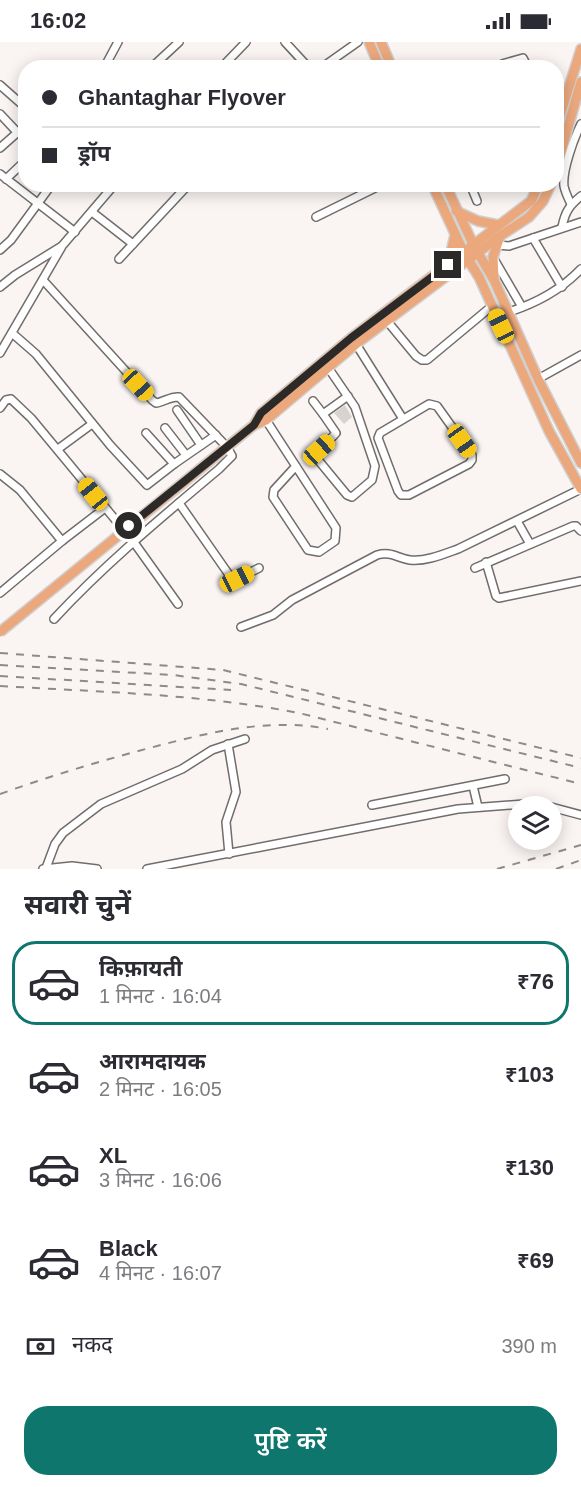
<!DOCTYPE html>
<html lang="hi">
<head>
<meta charset="utf-8">
<style>
	:root { --surface:#fff; --page:#f2f2f3; --text:#2b2b33; --muted:#7c7c81; --line:#e1e1e2; --accent:#0f766e }
	body { margin:0; font-family:Arial,"Noto Sans Devanagari",sans-serif; background:var(--page); color:var(--text); height:100vh; display:flex; flex-direction:column; font-size:22px; white-space:nowrap }
	* { box-sizing:border-box; margin:0 }
	p { font-size:20px; color:var(--muted) }
	.icon { flex:none; width:33px; height:33px; fill:none; stroke:currentColor; stroke-width:2; stroke-linecap:round; stroke-linejoin:round }
	.map { position:relative; height:827px; overflow:hidden }
	.side { display:flex; flex-direction:column; background:var(--surface); flex:1 }
	.side>* { flex:none }
	.hud { position:absolute; left:18px; top:18px; width:546px; height:132px; border-radius:24px; box-shadow:0 3px 15px #0003; display:grid; align-content:center; height:132px; padding:0 24px; background:var(--surface) }
	.buttons { position:absolute; left:508px; top:754px; display:grid; gap:12px }
	.buttons a { display:grid; place-items:center; width:54px; height:54px; border-radius:50%; background:var(--surface); box-shadow:0 3px 15px #0003; font-size:30px }
	.end { position:absolute; width:27px; height:27px; margin:-14px; border:8px solid #2b2a29; background:#fff; box-shadow:0 0 0 3px #fff }
	.from { border-radius:50% }
	.car { position:absolute; width:18px; height:36px; margin:-18px -9px; border-radius:8px; box-shadow:0 0 4px 2px #0007; background:linear-gradient(#f5c518 24%,#345 0 40%,#f5c518 0 76%,#345 0 86%,#f5c518 0) }
	.hud b { display:flex; align-items:center; gap:21px; height:57px; font-size:22px }
	.hud b+b { border-top:2px solid var(--line) }
	.hud i { width:15px; height:15px; background:var(--text) }
	ul { padding:0; list-style:none }
	li { display:flex; align-items:center; gap:18px; height:84px; margin:0 12px 9px; padding:0 12px; border:3px solid transparent; border-radius:24px }
	li div { flex:1 }
	li b { display:block; font-size:22px }
	li em { font-style:normal; font-weight:600 }
	li.selected { border-color:var(--accent) }
	li>.icon { width:54px; height:54px; stroke-width:1.5 }
	h2 { padding:0 24px; font-size:27px; line-height:72px }
	.pay { display:flex; align-items:center; gap:15px; height:66px; padding:0 24px; font-size:22px }
	.pay p { margin-inline-start:auto }
	.cta { display:flex; gap:12px; margin-top:auto; padding:12px 24px }
	.cta a { flex:1; height:69px; border-radius:24px; background:var(--accent); color:#fff; font-size:24px; font-weight:600; line-height:69px; text-align:center }
	.status { display:flex; justify-content:space-between; align-items:center; height:42px; padding:0 30px; background:var(--surface); direction:ltr }
	.status svg { height:16px; fill:currentColor }
	.map>svg:first-child { display:block }
	.building { fill:#d8d3d1 }
	.lines { fill:none; stroke-linecap:round; stroke-linejoin:round }
	.minor-casing { stroke:#716d6b; stroke-width:10 }
	.major-casing { stroke:#d0d0d0; stroke-width:12 }
	.minor { stroke:#fff; stroke-width:7 }
	.major { stroke:#eca87d; stroke-width:9 }
	.rail { stroke:#8d8a88; stroke-width:2; stroke-dasharray:8 8; stroke-linecap:butt }
	.major-bridge-casing { stroke:#d0d0d0; stroke-width:12; stroke-linecap:butt }
	.major-bridge { stroke:#eca87d; stroke-width:9 }
	.route { stroke:#2b2a29; stroke-width:8 }
</style>
</head>
<body>
<div class="status"><b>16:02</b><svg viewBox="0 0 49 12"><path d="M0 12V9h3v3zM5 12V6h3v6zM10 12V3h3v9zM15 12V0h3v12zM26 1h20v11H26zM47 4h2v5h-2z"/></svg></div>
<div class="map">
<svg width="581" height="827" viewBox="0 0 581 827">
	<rect width="100%" height="100%" fill="#faf5f3"/>
	<!-- building -->
	<polygon class="building" points="345,363 352,375 344,382 334,371"/>
	<g class="lines">
		<defs>
			<g id="minor">
				<polyline points="285,0 309,26"/>
				<polyline points="502,22 523,16 528,26"/>
				<polyline points="104,26 118,0"/>
				<polyline points="151,26 179,0"/>
				<polyline points="221,26 246,0"/>
				<polyline points="321,26 358,0"/>
				<polyline points="0,43 26,66"/>
				<polyline points="0,72 17,90"/>
				<polyline points="0,106 26,83"/>
				<polyline points="0,132 75,190"/>
				<polyline points="6,137 26,118"/>
				<polyline points="470,142 477,159"/>
				<polyline points="515,142 515,144"/>
				<path d="M571 162C568 156 565 150 564 144 562 129 574 96 581 82"/>
				<polyline points="92,170 133,202"/>
				<polyline points="316,175 383,142"/>
				<path d="M562 185C565 170 569 164 581 154"/>
				<polyline points="533,196 562,245"/>
				<polyline points="497,203 509,204 581,180"/>
				<polyline points="0,208 11,198 52,142"/>
				<polyline points="119,217 189,142"/>
				<polyline points="494,217 522,265"/>
				<path d="M43 238 152 358 156 361C164 360 171 354 179 355L227 405 232 414 219 427C162 475 105 522 54 577"/>
				<polyline points="0,245 15,233 62,204 115,142"/>
				<path d="M509 270C537 261 561 248 581 227"/>
				<polyline points="387,279 416,314 422,318 427,318 492,264"/>
				<polyline points="12,291 36,312 110,403 147,443 174,422 216,393"/>
				<polyline points="356,302 403,377"/>
				<polyline points="0,311 61,206"/>
				<path d="M327 324 355 365 375 424 372 438 352 455 347 453 319 419C315 406 329 400 336 391L323 372 348 354"/>
				<polyline points="538,337 581,313"/>
				<polyline points="313,359 323,372"/>
				<polygon points="429,362 437,364 472,413 472,418 469,422 409,453 401,453 398,449 378,396 380,391"/>
				<polyline points="0,366 6,358 11,357 31,376 133,499 178,562"/>
				<polyline points="177,368 201,403"/>
				<polyline points="264,375 336,486 335,499 319,510 308,508 273,455 274,448 296,424"/>
				<polyline points="165,386 186,413"/>
				<polyline points="146,391 174,422"/>
				<polyline points="58,407 92,382"/>
				<polyline points="0,432 20,448 62,499"/>
				<polyline points="179,461 232,537 237,537 259,526"/>
				<polyline points="517,479 530,502"/>
				<polyline points="486,520 496,554 499,556 581,539"/>
				<polyline points="475,526 573,484 576,484 581,489"/>
				<polyline points="0,551 62,499 105,466"/>
				<path d="M241 585 273 573 292 558 377 513C391 509 397 516 410 518 425 520 444 512 458 507L581 447"/>
				<polyline points="228,702 236,750 226,780 229,812"/>
				<polyline points="473,744 478,765"/>
				<polyline points="372,763 505,737"/>
				<polyline points="46,826 55,802 63,791 101,762 182,727 212,708 245,697"/>
				<polyline points="43,827 72,824 97,827"/>
				<polyline points="147,827 458,767 536,761 581,773"/>
			</g>
			<g id="major">
				<polyline points="369,0 380,26"/>
				<polyline points="381,0 392,26"/>
				<polyline points="556,86 581,7"/>
				<polyline points="556,127 581,40"/>
				<polyline points="432,142 464,211 479,235 549,389 581,447"/>
				<polyline points="445,142 474,204 494,238 538,337 581,421"/>
				<polyline points="456,169 478,179 498,183"/>
				<polyline points="448,223 455,193"/>
				<polyline points="494,236 493,215 499,197"/>
				<polyline points="254,383 261,371 351,296 531,159 539,142"/>
				<polyline points="222,409 254,383 266,378 356,302 500,194 529,175 543,159 551,142"/>
			</g>
		</defs>
		<!-- minor casing -->
		<use href="#minor" class="minor-casing"/>
		<!-- major casing -->
		<use href="#major" class="major-casing"/>
		<!-- minor -->
		<use href="#minor" class="minor"/>
		<!-- major -->
		<use href="#major" class="major"/>
		<!-- rail -->
		<g class="rail">
			<polyline points="0,611 223,628 581,716"/>
			<polyline points="0,623 173,633 241,642 581,726"/>
			<polyline points="0,634 231,648"/>
			<path d="M0 644C100 650 200 652 299 671L581 742"/>
			<path d="M0 752C53 733 107 717 161 703 215 689 272 676 328 687"/>
			<polyline points="497,827 581,803"/>
			<polyline points="556,827 581,818"/>
		</g>
		<defs>
			<polyline id="major-bridge" points="0,590 222,409"/>
		</defs>
		<!-- major-bridge casing -->
		<use href="#major-bridge" class="major-bridge-casing"/>
		<!-- major-bridge -->
		<use href="#major-bridge" class="major-bridge"/>
	</g>
	<g class="lines">
		<!-- route -->
		<polyline class="route" points="129,484 254,383 261,371 351,296 448,223"/>
	</g>
</svg>
<div class="buttons">
<a><svg class="icon" aria-label="layers" viewBox="0 0 24 24"><path d="M12 4l9 5-9 5-9-5zM3 14l9 5 9-5"/></svg></a>
</div>
<i class="end from" style="left:129px;top:484px"></i>
<i class="end" style="left:448px;top:223px"></i>
<i class="car" style="left:501px;top:284px;rotate:335deg"></i>
<i class="car" style="left:138px;top:343px;rotate:137deg"></i>
<i class="car" style="left:462px;top:399px;rotate:145deg"></i>
<i class="car" style="left:319px;top:408px;rotate:48deg"></i>
<i class="car" style="left:93px;top:452px;rotate:321deg"></i>
<i class="car" style="left:237px;top:537px;rotate:63deg"></i>
<div class="hud">
<b><i class="from"></i>Ghantaghar Flyover</b>
<b><i></i>ड्रॉप</b>
</div>
</div>
<section class="side">
<h2>सवारी चुनें</h2>
<ul>
<li class="selected"><svg class="icon" aria-label="car" viewBox="0 0 24 24"><path d="M5 17H2v-5l4-1 3-4h7l3 4 3 1v5h-3M9 17h6M6 11h13"/><circle cx="7" cy="17" r="2"/><circle cx="17" cy="17" r="2"/></svg><div><b>किफ़ायती</b><p>1 मिनट · 16:04</p></div><em>₹76</em></li>
<li><svg class="icon" aria-label="car" viewBox="0 0 24 24"><path d="M5 17H2v-5l4-1 3-4h7l3 4 3 1v5h-3M9 17h6M6 11h13"/><circle cx="7" cy="17" r="2"/><circle cx="17" cy="17" r="2"/></svg><div><b>आरामदायक</b><p>2 मिनट · 16:05</p></div><em>₹103</em></li>
<li><svg class="icon" aria-label="car" viewBox="0 0 24 24"><path d="M5 17H2v-5l4-1 3-4h7l3 4 3 1v5h-3M9 17h6M6 11h13"/><circle cx="7" cy="17" r="2"/><circle cx="17" cy="17" r="2"/></svg><div><b>XL</b><p>3 मिनट · 16:06</p></div><em>₹130</em></li>
<li><svg class="icon" aria-label="car" viewBox="0 0 24 24"><path d="M5 17H2v-5l4-1 3-4h7l3 4 3 1v5h-3M9 17h6M6 11h13"/><circle cx="7" cy="17" r="2"/><circle cx="17" cy="17" r="2"/></svg><div><b>Black</b><p>4 मिनट · 16:07</p></div><em>₹69</em></li>
</ul>
<div class="pay"><svg class="icon" aria-label="cash" viewBox="0 0 24 24"><path d="M3 7h18v10H3z"/><circle cx="12" cy="12" r="2"/></svg>नकद<p>390 m</p></div>
<div class="cta"><a>पुष्टि करें</a></div>
</section>
</body>
</html>
